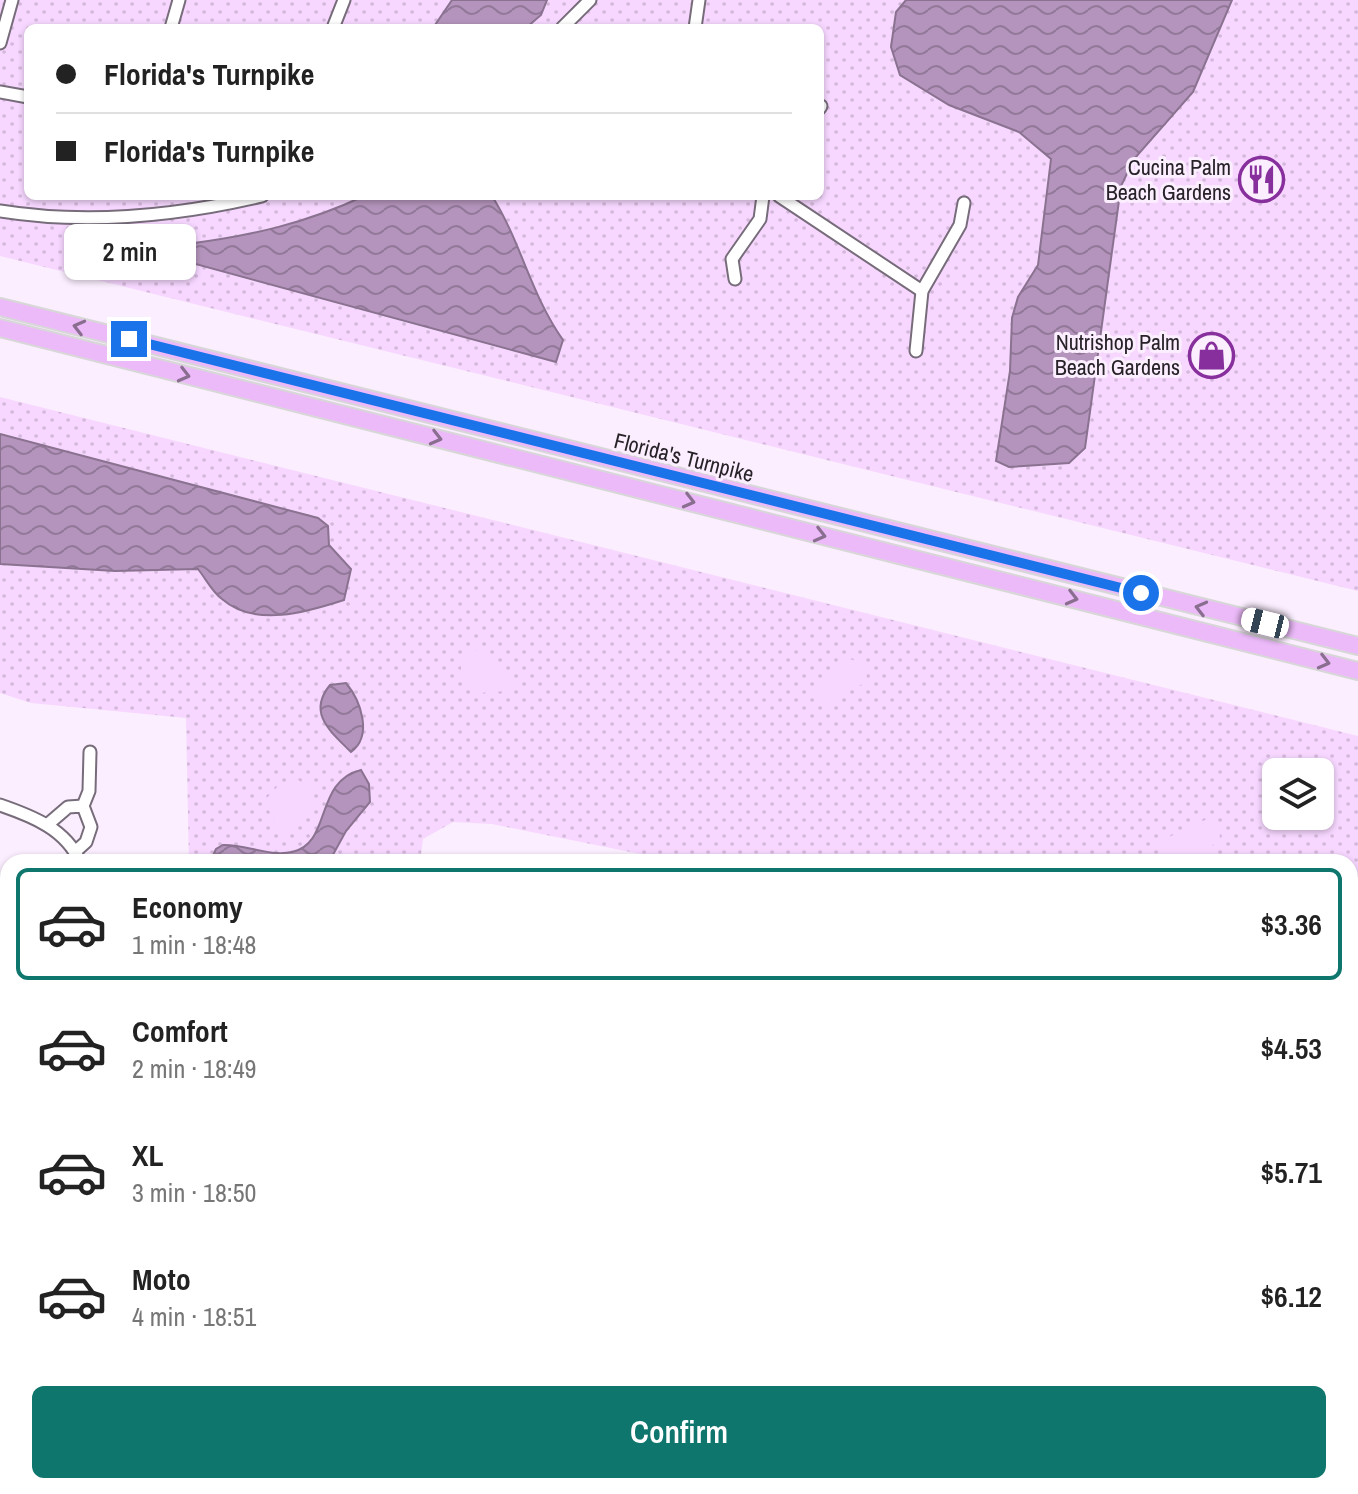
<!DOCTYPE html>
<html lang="en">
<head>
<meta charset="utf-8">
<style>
	:root { --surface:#fff; --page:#f6f6f6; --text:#222; --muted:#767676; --line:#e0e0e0; --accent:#0f766e }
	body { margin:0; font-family:"Archivo Narrow",sans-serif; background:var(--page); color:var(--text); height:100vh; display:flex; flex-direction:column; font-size:30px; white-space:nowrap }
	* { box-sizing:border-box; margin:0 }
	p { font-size:26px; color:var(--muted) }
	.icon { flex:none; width:44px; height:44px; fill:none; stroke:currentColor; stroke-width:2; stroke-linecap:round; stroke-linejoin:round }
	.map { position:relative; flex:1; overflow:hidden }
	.panel { position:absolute; left:0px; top:854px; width:1358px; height:640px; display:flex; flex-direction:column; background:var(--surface); border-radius:24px 24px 0 0; box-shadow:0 2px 6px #0004 }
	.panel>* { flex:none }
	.guide { position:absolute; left:24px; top:24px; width:800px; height:176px; border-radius:12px; box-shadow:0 2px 6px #0004; display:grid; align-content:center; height:176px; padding:0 32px; background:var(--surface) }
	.tools { position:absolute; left:1262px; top:758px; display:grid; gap:16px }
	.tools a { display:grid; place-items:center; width:72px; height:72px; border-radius:12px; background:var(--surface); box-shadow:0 2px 6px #0004; font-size:40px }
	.end { position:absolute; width:36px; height:36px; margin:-18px; border:10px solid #1a73e8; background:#fff; box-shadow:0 0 0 4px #fff }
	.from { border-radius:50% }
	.bubble { position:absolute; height:56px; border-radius:12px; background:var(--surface); box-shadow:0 2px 6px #0004; font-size:26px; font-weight:600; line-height:56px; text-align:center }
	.car { position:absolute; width:24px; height:48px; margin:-24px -12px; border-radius:10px; box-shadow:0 0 6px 2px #0007; background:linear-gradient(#fff 24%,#345 0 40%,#fff 0 76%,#345 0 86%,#fff 0) }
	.guide b { display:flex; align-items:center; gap:28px; height:76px; font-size:30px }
	.guide b+b { border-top:2px solid var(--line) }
	.guide i { width:20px; height:20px; background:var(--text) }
	ul { padding:14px 0 0; list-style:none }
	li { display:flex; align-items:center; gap:24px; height:112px; margin:0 16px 12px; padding:0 16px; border:4px solid transparent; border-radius:12px }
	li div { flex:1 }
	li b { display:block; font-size:30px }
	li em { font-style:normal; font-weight:600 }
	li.active { border-color:var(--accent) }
	li>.icon { width:72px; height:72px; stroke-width:1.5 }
	.button { display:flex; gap:16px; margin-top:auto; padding:16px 32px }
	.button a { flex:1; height:92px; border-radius:12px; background:var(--accent); color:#fff; font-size:32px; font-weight:600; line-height:92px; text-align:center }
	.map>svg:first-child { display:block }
	.grass { fill:url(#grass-dots); fill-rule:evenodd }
	.pitch { fill:#f7d7ff }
	.water { fill:url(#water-waves); stroke:#8a7290; stroke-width:2 }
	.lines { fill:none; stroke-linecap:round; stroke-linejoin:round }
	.minor-casing { stroke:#776c7a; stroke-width:15 }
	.highway-casing { stroke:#d8d7d8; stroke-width:20 }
	.minor { stroke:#fff; stroke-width:11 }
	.highway { stroke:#ecbaf9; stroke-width:16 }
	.oneway { stroke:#8a6e90 }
	.route { stroke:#1a73e8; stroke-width:10 }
	.labels { text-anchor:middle; stroke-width:6; stroke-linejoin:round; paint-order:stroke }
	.poi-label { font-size:22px; fill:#272228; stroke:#fbeefe; text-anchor:end }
	.street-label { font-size:22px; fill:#272228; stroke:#fbeefe }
</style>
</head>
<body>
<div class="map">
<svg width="1358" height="1494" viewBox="0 0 1358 1494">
	<defs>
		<pattern id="grass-dots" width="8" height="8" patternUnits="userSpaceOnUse" patternTransform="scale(2)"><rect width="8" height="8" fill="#f7d7ff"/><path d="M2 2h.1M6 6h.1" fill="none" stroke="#d4b8db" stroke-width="1.8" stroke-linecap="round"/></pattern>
		<pattern id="water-waves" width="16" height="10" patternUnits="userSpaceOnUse" patternTransform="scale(2)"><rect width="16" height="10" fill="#b494bc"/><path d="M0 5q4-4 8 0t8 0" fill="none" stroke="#927899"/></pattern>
	</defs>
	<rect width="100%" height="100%" fill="#fbeefe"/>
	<!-- grass -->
	<g class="grass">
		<path d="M0 0H1358V591L0 256ZM28 28H820V196H28Z"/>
		<path d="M0 397 1358 736V1403L1350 1404V862H680L492 824 453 822 423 839 420 862H189L186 718 31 703 0 693ZM1276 772H1320V816H1276Z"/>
		<polygon points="0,1148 8,1167 8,1385 0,1387"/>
		<polygon points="1358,1464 1358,1494 1255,1494 1271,1486 1350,1486 1350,1465"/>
		<polygon points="90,1486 263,1486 279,1494 95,1494"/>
		<polygon points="336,1486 624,1486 622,1494 350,1494"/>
		<polygon points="901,1486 1143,1486 1128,1494 902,1494"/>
	</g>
	<!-- pitch -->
	<g class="pitch">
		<polygon points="476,650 484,653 512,678 511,687 506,691 479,693 461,677 461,655"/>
		<path d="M840 658C855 657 868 666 867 682L842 693 829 706H824C808 687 828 672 840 658Z"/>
		<polygon points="298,780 312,788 314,801 291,830 281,833 267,807 267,798 279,785"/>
		<path d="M1207 819 1218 824 1220 837 1198 862H1171L1161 853 1160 843C1164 838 1198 824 1207 819Z"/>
	</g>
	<!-- water -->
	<g class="water">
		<polygon points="452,0 547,0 541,15 526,28 433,28"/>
		<polygon points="906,0 1232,0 1193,92 1134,159 1121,186 1085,448 1069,463 1009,467 996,461 1010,371 1012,318 1018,297 1038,265 1051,159 1019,132 949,105 900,75 891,47 896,12"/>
		<path d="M364 196H492C521 242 531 295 563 340L556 362 188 262 182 251 187 244C250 236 307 223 364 196Z"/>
		<path d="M0 434 318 518 328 526 329 545 351 569 344 600C307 612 255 628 222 599 212 592 206 579 198 569L115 571 0 564Z"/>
		<path d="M346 683C361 701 373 736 351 752 330 731 307 713 330 685Z"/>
		<path d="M361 770 369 784 370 802 346 831 329 862H210L216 849 223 845C245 844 269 857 292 852 332 844 314 781 361 770Z"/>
		<polygon points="1350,1004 1358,1014 1358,1115 1350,1128"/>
	</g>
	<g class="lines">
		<defs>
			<g id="minor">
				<polyline points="171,28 179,0"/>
				<polyline points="333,28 344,0"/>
				<polyline points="562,28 590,0"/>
				<polyline points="695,28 699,0"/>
				<polyline points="0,43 12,0"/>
				<polyline points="0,92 28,97"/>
				<polyline points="820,108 821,106"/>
				<polyline points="779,196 922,291"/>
				<path d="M0 211C87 225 177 216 262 196"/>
				<polyline points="735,279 732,259 760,219 763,196"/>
				<polyline points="916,351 922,291 960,225 964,203"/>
				<path d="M0 805C32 816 66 829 80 862"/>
				<polyline points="83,806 89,791 90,752"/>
				<polyline points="47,825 68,807 83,806 91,827 86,842 76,851"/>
				<polyline points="1350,1411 1358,1411"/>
				<polyline points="0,1413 8,1410"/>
				<polyline points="1350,1442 1358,1442"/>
				<polyline points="292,1486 307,1494"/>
				<polyline points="727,1486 728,1494"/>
				<polyline points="741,1486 743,1494"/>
				<polyline points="1144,1494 1156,1486"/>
				<polyline points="1162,1494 1177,1486"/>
				<polyline points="1198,1494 1212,1486"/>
				<polyline points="1219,1494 1231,1486"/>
			</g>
			<g id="highway">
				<polyline points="0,307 1358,646"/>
				<polyline points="0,328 1358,671"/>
			</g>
		</defs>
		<!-- minor casing -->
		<use href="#minor" class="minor-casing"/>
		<!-- highway casing -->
		<use href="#highway" class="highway-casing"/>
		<!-- minor -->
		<use href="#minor" class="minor"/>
		<!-- highway -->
		<use href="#highway" class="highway"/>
	</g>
	<!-- one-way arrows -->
	<defs><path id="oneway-chevron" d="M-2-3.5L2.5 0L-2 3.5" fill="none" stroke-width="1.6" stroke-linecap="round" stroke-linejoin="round" transform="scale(2)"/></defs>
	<g class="oneway">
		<use href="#oneway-chevron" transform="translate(79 327) rotate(-166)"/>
		<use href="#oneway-chevron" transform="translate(184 375) rotate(14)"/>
		<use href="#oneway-chevron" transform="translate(436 438) rotate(14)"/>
		<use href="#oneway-chevron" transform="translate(689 501) rotate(14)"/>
		<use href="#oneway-chevron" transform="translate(820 535) rotate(14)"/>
		<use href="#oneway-chevron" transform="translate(1072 598) rotate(14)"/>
		<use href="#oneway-chevron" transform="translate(1201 608) rotate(-166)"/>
		<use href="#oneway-chevron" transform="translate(1324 662) rotate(14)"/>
	</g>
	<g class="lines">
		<!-- route -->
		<polyline class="route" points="129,339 1141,593"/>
	</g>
	<!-- icons -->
	<defs>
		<symbol id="restaurant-ring" viewBox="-11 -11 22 22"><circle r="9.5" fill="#fbeefe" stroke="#872f9c" stroke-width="1.5"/><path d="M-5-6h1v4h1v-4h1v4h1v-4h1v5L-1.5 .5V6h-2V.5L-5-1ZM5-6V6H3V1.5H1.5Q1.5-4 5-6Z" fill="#872f9c"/></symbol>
		<symbol id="shop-ring" viewBox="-11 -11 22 22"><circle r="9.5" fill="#fbeefe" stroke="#872f9c" stroke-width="1.5"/><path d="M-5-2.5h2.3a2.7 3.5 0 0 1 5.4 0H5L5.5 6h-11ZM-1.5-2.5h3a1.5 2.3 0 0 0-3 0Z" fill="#872f9c"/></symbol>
	</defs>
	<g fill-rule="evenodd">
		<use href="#restaurant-ring" x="1236" y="154" width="51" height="51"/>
		<use href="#shop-ring" x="1186" y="330" width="51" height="51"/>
	</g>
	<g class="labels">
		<!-- poi labels -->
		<g class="poi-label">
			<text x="1231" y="175">Cucina Palm<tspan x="1231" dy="25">Beach Gardens</tspan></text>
			<text x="1180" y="350">Nutrishop Palm<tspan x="1180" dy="25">Beach Gardens</tspan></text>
		</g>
		<!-- street labels -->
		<g class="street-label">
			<text transform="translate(684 457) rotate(14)" y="8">Florida's Turnpike</text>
		</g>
	</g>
</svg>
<div class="tools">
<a><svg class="icon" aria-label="layers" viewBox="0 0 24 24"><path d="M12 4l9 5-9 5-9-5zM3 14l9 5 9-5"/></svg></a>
</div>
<i class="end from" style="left:1141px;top:593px"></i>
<i class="end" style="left:129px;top:339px"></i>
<div class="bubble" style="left:64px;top:224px;width:132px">2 min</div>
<i class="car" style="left:1265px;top:623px;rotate:284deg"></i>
<div class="guide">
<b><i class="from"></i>Florida's Turnpike</b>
<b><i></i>Florida's Turnpike</b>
</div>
<section class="panel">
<ul>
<li class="active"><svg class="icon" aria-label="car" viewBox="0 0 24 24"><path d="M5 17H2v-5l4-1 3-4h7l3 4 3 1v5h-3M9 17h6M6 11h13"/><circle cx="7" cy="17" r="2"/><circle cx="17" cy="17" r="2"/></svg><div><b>Economy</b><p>1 min · 18:48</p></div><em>$3.36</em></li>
<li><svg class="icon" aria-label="car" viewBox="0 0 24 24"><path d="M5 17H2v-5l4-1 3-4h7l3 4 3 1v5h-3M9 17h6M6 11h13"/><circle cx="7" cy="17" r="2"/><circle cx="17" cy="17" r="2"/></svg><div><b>Comfort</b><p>2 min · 18:49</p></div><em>$4.53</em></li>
<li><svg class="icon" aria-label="car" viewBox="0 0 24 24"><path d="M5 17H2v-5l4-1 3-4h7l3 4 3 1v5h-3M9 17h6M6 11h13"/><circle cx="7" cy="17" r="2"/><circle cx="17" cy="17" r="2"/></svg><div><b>XL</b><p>3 min · 18:50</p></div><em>$5.71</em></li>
<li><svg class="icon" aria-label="car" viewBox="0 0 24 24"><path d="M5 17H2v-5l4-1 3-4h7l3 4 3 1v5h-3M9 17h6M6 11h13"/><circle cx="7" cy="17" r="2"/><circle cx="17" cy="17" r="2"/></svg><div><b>Moto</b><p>4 min · 18:51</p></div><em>$6.12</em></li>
</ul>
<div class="button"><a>Confirm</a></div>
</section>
</div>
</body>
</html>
